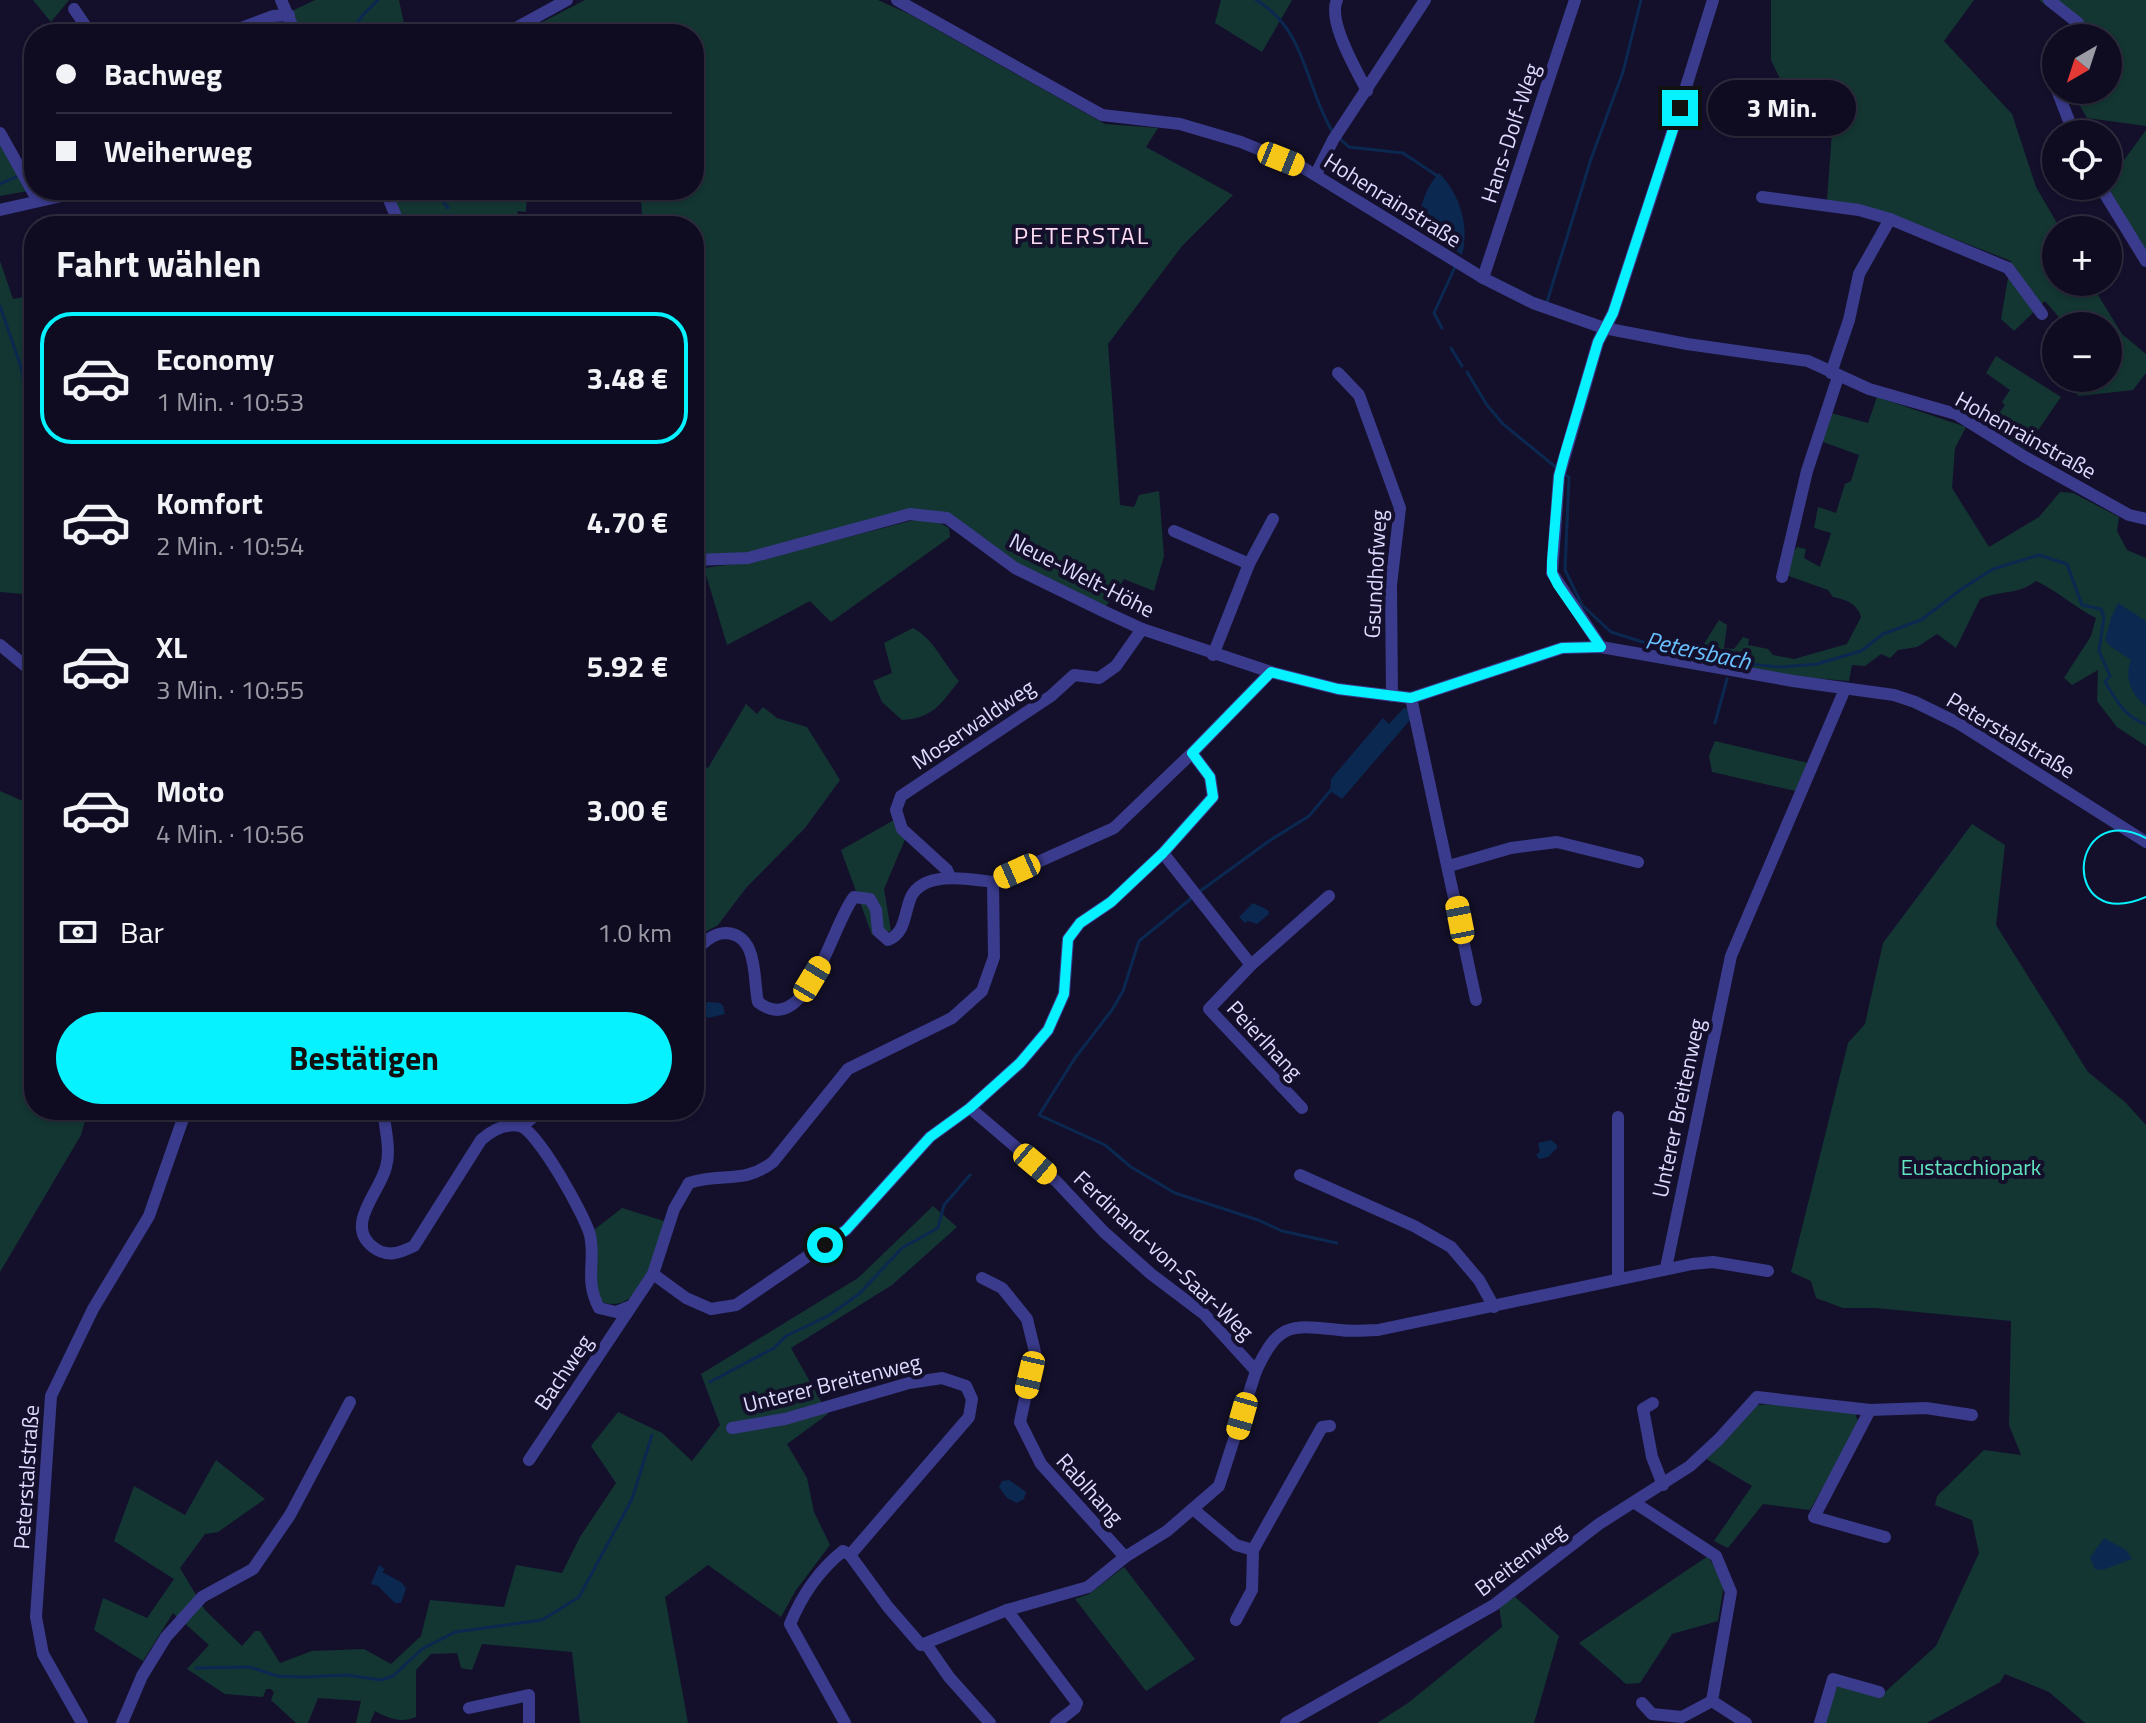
<!DOCTYPE html>
<html lang="de">
<head>
<meta charset="utf-8">
<style>
	:root { --surface:#0f0c21; --page:#1d1a2e; --text:#f1f3f6; --muted:#9b9ba5; --line:#2f2c3f; --accent:#07f2ff }
	body { margin:0; font-family:"Titillium Web",sans-serif; background:var(--page); color:var(--text); height:100vh; display:flex; flex-direction:column; font-size:30px; white-space:nowrap }
	* { box-sizing:border-box; margin:0 }
	p { font-size:26px; color:var(--muted) }
	.icon { flex:none; width:44px; height:44px; fill:none; stroke:currentColor; stroke-width:2; stroke-linecap:round; stroke-linejoin:round }
	.map { position:relative; flex:1; overflow:hidden }
	.drawer { position:absolute; left:24px; top:216px; width:680px; height:904px; display:flex; flex-direction:column; background:var(--surface); border-radius:32px; box-shadow:0 2px 6px #0004,0 0 0 2px var(--line) }
	.drawer>* { flex:none }
	.hud { position:absolute; left:24px; top:24px; width:680px; height:176px; border-radius:32px; box-shadow:0 2px 6px #0004,0 0 0 2px var(--line); display:grid; align-content:center; height:176px; padding:0 32px; background:var(--surface) }
	.needle { width:52px; rotate:219deg }
	.tools { position:absolute; left:2042px; top:24px; display:grid; gap:16px }
	.tools a { display:grid; place-items:center; width:80px; height:80px; border-radius:50%; background:var(--surface); box-shadow:0 2px 6px #0004,0 0 0 2px var(--line); font-size:40px }
	.end { position:absolute; width:36px; height:36px; margin:-18px; border:10px solid #07f2ff; background:#111; box-shadow:0 0 0 4px #111 }
	.from { border-radius:50% }
	.bubble { position:absolute; height:56px; border-radius:28px; background:var(--surface); box-shadow:0 2px 6px #0004,0 0 0 2px var(--line); font-size:26px; font-weight:700; line-height:56px; text-align:center }
	.car { position:absolute; width:24px; height:48px; margin:-24px -12px; border-radius:10px; box-shadow:0 0 6px 2px #0007; background:linear-gradient(#f5c518 24%,#345 0 40%,#f5c518 0 76%,#345 0 86%,#f5c518 0) }
	.hud b { display:flex; align-items:center; gap:28px; height:76px; font-size:30px }
	.hud b+b { border-top:2px solid var(--line) }
	.hud i { width:20px; height:20px; background:var(--text) }
	ul { padding:0; list-style:none }
	li { display:flex; align-items:center; gap:24px; height:132px; margin:0 16px 12px; padding:0 16px; border:4px solid transparent; border-radius:32px }
	li div { flex:1 }
	li b { display:block; font-size:30px }
	li em { font-style:normal; font-weight:700 }
	li.on { border-color:var(--accent) }
	li>.icon { width:72px; height:72px; stroke-width:1.5 }
	h2 { padding:0 32px; font-size:36px; line-height:96px }
	.pay { display:flex; align-items:center; gap:20px; height:88px; padding:0 32px; font-size:30px }
	.pay p { margin-inline-start:auto }
	.button { display:flex; gap:16px; margin-top:auto; padding:16px 32px }
	.button a { flex:1; height:92px; border-radius:48px; background:var(--accent); color:#111; font-size:32px; font-weight:700; line-height:92px; text-align:center }
	.map>svg:first-child { display:block }
	.green { fill:#133633 }
	.water { fill:#0b2850 }
	.lines { fill:none; stroke-linecap:round; stroke-linejoin:round }
	.stream { stroke:#0b2850; stroke-width:3 }
	.minor { stroke:#3a3b8c; stroke-width:12 }
	.tram { stroke:#07f2ff; stroke-width:2 }
	.route { stroke:#07f2ff; stroke-width:10 }
	.labels { text-anchor:middle; stroke-width:8; stroke-linejoin:round; paint-order:stroke }
	.street-label { font-size:22px; fill:#dedbff; stroke:#14102c }
	.park-label { font-size:22px; fill:#62e5be; stroke:#14102c }
	.neighbourhood-label { font-size:24px; letter-spacing:2px; fill:#ffddf4; stroke:#14102c }
	.water-label { font-size:24px; font-style:italic; fill:#69c1ff; stroke:#14102c }
</style>
</head>
<body>
<div class="map">
<svg width="2146" height="1723" viewBox="0 0 2146 1723">
	<rect width="100%" height="100%" fill="#14102c"/>
	<!-- green -->
	<g class="green">
		<polygon points="33,0 69,0 51,22"/>
		<polygon points="315,0 399,0 406,34 301,34 292,11"/>
		<polygon points="585,0 878,0 909,14 1105,124 1158,128 1146,147 1233,195 1182,246 1108,344 1120,505 1134,507 1139,495 1159,491 1164,556 1154,591 1124,579 1103,611 1015,568 948,518 910,514 748,558 694,560 694,226 643,226 640,190 694,190 694,34 519,34"/>
		<polygon points="1221,0 1292,0 1262,52 1215,23"/>
		<polygon points="1771,0 1974,0 1944,41 2012,114 2036,187 2061,230 2056,230 2056,282 2090,282 2122,334 2146,354 2146,373 2133,390 2079,396 2060,378 2108,378 2108,326 2063,326 2064,323 2045,301 2014,331 2001,319 2011,261 1888,213 1827,200 1834,105 1830,95 1783,85 1771,60"/>
		<polygon points="2039,0 2146,0 2146,126 2087,118 2071,90 2108,90 2108,38 2064,38 2072,25"/>
		<polygon points="2146,130 2146,255 2105,186 2108,186 2108,182"/>
		<polygon points="0,139 28,191 0,196"/>
		<polygon points="391,190 527,190 526,212 518,211 515,226 405,226"/>
		<polygon points="0,261 13,299 34,295 34,595 0,592"/>
		<polygon points="1996,356 2061,397 2025,449 2002,435 2006,424 1999,418 2000,415 1991,414 1994,410 2000,412 2005,405 2002,402 2010,390 1986,373"/>
		<path d="M1877 397 1966 427 1955 448 1952 488 1989 547 2039 517 2060 492 2073 493 2119 517 2117 531 2127 550 2146 558V746L2117 727 2097 701 2098 670 2072 685 2064 678 2091 636 2096 618C2074 607 2058 591 2036 581 2019 595 2001 590 1980 599L1956 648 1937 634 1917 647 1898 650 1890 658 1881 654 1865 666 1852 665 1849 681 1788 676 1674 652 1676 642 1702 647 1719 620 1727 625 1724 648 1734 649 1743 637 1749 639 1748 645 1768 649 1773 655 1794 659 1847 644 1861 617C1858 604 1845 599 1833 597L1828 590 1786 575 1790 557 1797 547 1806 549 1804 558 1820 567 1831 533 1814 528 1818 507 1836 513 1845 484 1851 481 1859 455 1823 442 1831 413 1868 423Z"/>
		<polygon points="918,519 940,523 949,528 950,537 831,622 810,601 727,645 704,568 755,561"/>
		<path d="M913 628C934 639 943 663 959 681 940 704 934 718 902 720L882 702 873 681 892 673 884 643Z"/>
		<polygon points="746,704 757,714 763,707 777,718 807,727 840,780 805,828 746,888 718,925 696,937 694,761 708,768"/>
		<polygon points="1715,741 1808,763 1796,791 1712,772 1709,756"/>
		<polygon points="0,791 34,806 34,1110 88,1110 81,1135 0,1272"/>
		<polygon points="894,820 906,837 884,889 891,931 872,935 841,850"/>
		<polygon points="1972,824 2005,845 1996,925 2088,1072 2125,1102 2146,1125 2146,1723 2085,1723 2049,1692 2005,1674 2000,1682 1927,1723 1824,1723 1838,1684 1884,1693 1936,1646 1979,1553 1972,1520 1935,1505 1937,1496 1984,1450 2021,1455 2009,1425 2011,1321 1876,1308 1843,1308 1816,1298 1811,1281 1791,1272 1848,1043 1865,1024 1883,943"/>
		<path d="M933 1206 957 1227 892 1285 791 1348 828 1414 787 1444 807 1478 814 1512 830 1545 796 1590 781 1617 708 1565 665 1597 688 1723H580L572 1652 482 1644 472 1670 461 1668 457 1653 431 1654 416 1670V1717C401 1723 390 1719 375 1711L370 1723H356L361 1701 318 1698 308 1723H296L271 1700 274 1692 271 1689H266L263 1697 225 1694 187 1669 209 1645 173 1613 143 1661 94 1630 103 1598 147 1618 174 1579 114 1541 134 1486 185 1515 216 1460 265 1499 218 1532 205 1534 180 1568 205 1610 242 1646 255 1631H260L280 1663 312 1651 364 1649 391 1664 421 1636 430 1600 504 1607 516 1565 562 1573 580 1537 616 1483 591 1446 618 1412 662 1433 692 1461 720 1425 701 1374 858 1278Z"/>
		<path d="M622 1208 664 1221C655 1251 645 1316 601 1302L596 1294 594 1230Z"/>
		<polygon points="1780,1404 1855,1413 1859,1424 1810,1510 1763,1504 1728,1548 1714,1541 1752,1486 1705,1458 1755,1405"/>
		<polygon points="1708,1556 1724,1584 1718,1621 1672,1634 1640,1683 1626,1684 1579,1643"/>
		<polygon points="1124,1567 1195,1659 1146,1691 1075,1599 1089,1594"/>
		<polygon points="1515,1597 1559,1636 1534,1723 1377,1723 1408,1703 1502,1627 1499,1606"/>
	</g>
	<!-- water -->
	<g class="water">
		<path d="M1439 173C1460 194 1470 227 1462 255 1453 248 1430 237 1424 228 1413 214 1429 183 1439 173Z"/>
		<path d="M2118 603 2146 621V706C2131 695 2124 676 2131 660L2110 646 2105 640 2111 618Z"/>
		<polygon points="1404,708 1409,709 1410,720 1342,799 1330,791 1331,779 1383,718 1389,724"/>
		<polygon points="1253,903 1268,910 1269,914 1257,924 1248,921 1245,923 1239,917"/>
		<polygon points="708,1002 720,1003 723,1006 725,1014 708,1018 702,1012 704,1004"/>
		<polygon points="1551,1140 1557,1145 1557,1148 1548,1157 1539,1159 1536,1155 1540,1152 1538,1143"/>
		<polygon points="1009,1480 1026,1492 1024,1499 1017,1503 1007,1498 999,1487 1002,1481"/>
		<polygon points="2104,1538 2126,1550 2132,1559 2102,1570 2095,1569 2090,1558"/>
		<polygon points="379,1565 385,1569 382,1572 401,1582 406,1588 401,1603 395,1603 378,1586 371,1584"/>
	</g>
	<g class="lines">
		<!-- stream -->
		<g class="stream">
			<path d="M1256 0C1306 29 1305 86 1332 131"/>
			<polyline points="349,34 363,15 378,0"/>
			<polyline points="1339,138 1349,147 1403,153 1436,175"/>
			<polyline points="0,184 16,177"/>
			<polyline points="435,190 448,208"/>
			<polyline points="1547,302 1591,159 1623,72 1641,0"/>
			<polyline points="0,306 22,370 26,402 24,416 34,462"/>
			<polyline points="1442,328 1434,313 1455,267"/>
			<polyline points="1451,348 1462,366"/>
			<polyline points="1467,372 1487,405 1503,424 1558,469"/>
			<path d="M1564 474 1569 477 1565 570 1582 605 1611 632 1646 643 1748 664 1781 667 1817 664 1861 651 1883 634 1921 620 1963 588 1993 569 2039 555 2067 564 2082 605 2101 609 2104 617 2099 651 2110 676 2105 682C2116 699 2125 718 2146 724"/>
			<polyline points="1715,723 1727,679"/>
			<polyline points="1199,892 1269,841 1309,816 1331,790"/>
			<polyline points="1193,897 1139,941 1123,991 1112,1010 1075,1058 1039,1115 1105,1145 1131,1167 1175,1193 1258,1220 1282,1231 1337,1243"/>
			<polyline points="710,1382 774,1348 786,1336 828,1316 859,1294 902,1248 938,1228 944,1205 970,1175"/>
			<polyline points="196,1668 250,1667 277,1676 305,1677 347,1675 381,1680 393,1676 422,1649 455,1632 542,1620 579,1597 632,1499 652,1435"/>
		</g>
		<!-- minor -->
		<g class="minor">
			<polyline points="281,0 296,34"/>
			<polyline points="897,0 1102,115 1180,124 1241,142 1302,167 1483,278 1533,303 1604,328 1687,344 1808,361 1869,389 1956,414 2025,457 2129,515 2146,519"/>
			<path d="M1337 0C1327 21 1357 71 1367 91"/>
			<polyline points="2049,0 2078,23 2069,38"/>
			<polyline points="74,9 91,34"/>
			<polyline points="225,34 273,16 289,15"/>
			<polyline points="505,34 567,0"/>
			<polyline points="2056,58 2056,88"/>
			<polyline points="2057,90 2074,134"/>
			<polyline points="0,133 38,201"/>
			<polyline points="1316,174 1333,140 1425,0"/>
			<polyline points="2100,186 2146,261"/>
			<polyline points="385,190 400,226"/>
			<polyline points="1762,197 1859,210 1890,219"/>
			<polyline points="0,210 88,190"/>
			<polyline points="1483,278 1575,0"/>
			<polyline points="1338,373 1359,395 1400,508 1391,585 1392,696"/>
			<polyline points="1831,373 1849,320 1859,274 1890,219 2008,268 2042,314"/>
			<polyline points="1174,531 1249,564"/>
			<polyline points="694,560 748,558 910,514 947,518 1015,568 1103,611 1142,629 1271,672"/>
			<polyline points="1782,577 1807,471 1838,377"/>
			<polyline points="0,645 34,673"/>
			<polyline points="1601,647 1552,573 1559,476 1598,342 1613,313 1663,161 1713,0"/>
			<polyline points="1213,655 1249,564 1273,519"/>
			<polyline points="1411,698 1476,1000"/>
			<polyline points="1163,853 1251,965"/>
			<polyline points="1449,866 1511,848 1557,842 1638,862"/>
			<polyline points="950,877 947,870 902,829 896,810 901,796 1051,696 1074,675 1099,678 1116,666 1142,629"/>
			<path d="M694 952C703 943 713 933 726 933 759 935 753 980 758 1002 807 1041 833 921 854 897L870 899 876 910 878 931 888 940C906 933 904 913 911 897 924 870 970 879 993 882"/>
			<polyline points="970,1108 1057,1182 1104,1232 1151,1274 1204,1314 1256,1371"/>
			<polyline points="1302,1108 1209,1009 1251,965 1329,896"/>
			<path d="M383 1110C385 1128 391 1150 386 1167 380 1192 344 1225 373 1247 387 1258 400 1253 414 1246L481 1140C492 1130 505 1123 520 1126 538 1131 585 1216 590 1235 596 1262 584 1279 599 1308L616 1312 631 1306"/>
			<polyline points="1618,1117 1618,1279"/>
			<polyline points="522,1126 542,1110"/>
			<polyline points="1300,1175 1414,1226 1451,1247 1479,1280 1494,1307"/>
			<polyline points="1666,1268 1731,956 1845,689"/>
			<polyline points="653,1274 686,1298 711,1309 736,1305 846,1230 930,1137 970,1108 1020,1063 1048,1030 1064,994 1068,939 1080,923 1111,902 1163,853 1213,797 1210,777 1192,753"/>
			<polyline points="982,1278 1002,1288 1027,1319 1035,1352 1020,1422 1041,1464 1125,1557"/>
			<polyline points="1653,1403 1643,1409 1652,1457 1663,1485"/>
			<polyline points="1870,1410 1814,1517 1885,1537"/>
			<polyline points="732,1428 785,1419 909,1383 942,1378 966,1386 972,1399 969,1417 850,1555"/>
			<path d="M529 1460 653 1274 674 1209 689 1183C722 1172 743 1185 773 1162L848 1069 952 1018 982 991 994 957 993 882 1114 828 1192 753 1271 672 1338 689 1411 698 1562 648 1601 647 1793 681 1894 695 1915 702 1958 723 2146 842"/>
			<polyline points="1635,1503 1716,1556 1731,1592 1712,1701 1746,1723"/>
			<polyline points="1193,1509 1236,1545 1253,1550 1252,1590 1236,1620"/>
			<polyline points="1253,1550 1322,1427 1330,1426"/>
			<polyline points="1007,1610 1077,1703 1075,1708 1056,1723"/>
			<polyline points="926,1644 949,1677 990,1723"/>
			<polyline points="1642,1703 1652,1714 1682,1717 1712,1701"/>
			<polyline points="469,1708 529,1695 529,1723"/>
			<polyline points="82,1723 43,1654 36,1617 51,1396 93,1309 149,1216 186,1110"/>
			<polyline points="122,1723 142,1676 166,1637 202,1597 253,1569 290,1515 350,1402"/>
			<path d="M845 1723 790 1624C802 1595 818 1571 843 1551L850 1555 888 1607 921 1645 1007 1610 1088 1587 1125 1557 1167 1531 1219 1486 1256 1371C1279 1321 1292 1325 1340 1330 1353 1332 1366 1330 1378 1330L1692 1264 1713 1262 1768 1271"/>
			<polyline points="1286,1723 1494,1605 1599,1524 1690,1466 1719,1439 1757,1397 1870,1410 1926,1408 1972,1415"/>
			<polyline points="1820,1723 1833,1679 1879,1692"/>
		</g>
		<!-- tram -->
		<path class="tram" d="M2146 838C2067 798 2059 935 2146 897"/>
	</g>
	<g class="lines">
		<!-- route -->
		<polyline class="route" points="825,1245 846,1230 930,1137 970,1108 1020,1063 1048,1030 1064,994 1068,939 1080,923 1111,902 1163,853 1213,797 1210,777 1192,753 1271,672 1338,689 1411,698 1562,648 1601,647 1558,585 1552,573 1552,561 1559,476 1564,457 1598,342 1613,313 1680,108"/>
	</g>
	<g class="labels">
		<!-- street labels -->
		<g class="street-label">
			<text transform="translate(1510 133) rotate(-72)" y="8">Hans-Dolf-Weg</text>
			<text transform="translate(1393 200) rotate(32)" y="8">Hohenrainstraße</text>
			<text transform="translate(2026 435) rotate(29)" y="8">Hohenrainstraße</text>
			<text transform="translate(1375 574) rotate(-87)" y="8">Gsundhofweg</text>
			<text transform="translate(1082 575) rotate(27)" y="8">Neue-Welt-Höhe</text>
			<text transform="translate(973 724) rotate(-34)" y="8">Moserwaldweg</text>
			<text transform="translate(2011 735) rotate(31)" y="8">Peterstalstraße</text>
			<text transform="translate(1265 1040) rotate(47)" y="8">Peierlhang</text>
			<text transform="translate(1678 1108) rotate(-78)" y="8">Unterer Breitenweg</text>
			<text transform="translate(1164 1255) rotate(43)" y="8">Ferdinand-von-Saar-Weg</text>
			<text transform="translate(563 1372) rotate(-56)" y="8">Bachweg</text>
			<text transform="translate(832 1383) rotate(-14)" y="8">Unterer Breitenweg</text>
			<text transform="translate(26 1477) rotate(-86)" y="8">Peterstalstraße</text>
			<text transform="translate(1090 1489) rotate(48)" y="8">Rablhang</text>
			<text transform="translate(1520 1559) rotate(-37)" y="8">Breitenweg</text>
		</g>
		<!-- park labels -->
		<g class="park-label">
			<text x="1971" y="1175">Eustacchiopark</text>
		</g>
		<!-- neighbourhood labels -->
		<g class="neighbourhood-label">
			<text x="1082" y="244">PETERSTAL</text>
		</g>
		<!-- water labels -->
		<g class="water-label">
			<text transform="translate(1698 651) rotate(12)" y="8">Petersbach</text>
		</g>
	</g>
</svg>
<div class="tools">
<a><svg class="needle" viewBox="-14 -14 28 28"><path d="M0-13l5 13h-10z" fill="#e53935"/><path d="M0 13l5-13h-10z" fill="#9b9ba5"/></svg></a>
<a><svg class="icon" aria-label="locate" viewBox="0 0 24 24"><circle cx="12" cy="12" r="6"/><path d="M12 2v4M12 18v4M2 12h4M18 12h4"/></svg></a>
<a>+</a>
<a>−</a>
</div>
<i class="end from" style="left:825px;top:1245px"></i>
<i class="end" style="left:1680px;top:108px"></i>
<div class="bubble" style="left:1708px;top:80px;width:148px">3 Min.</div>
<i class="car" style="left:1281px;top:159px;rotate:112deg"></i>
<i class="car" style="left:1017px;top:871px;rotate:246deg"></i>
<i class="car" style="left:1460px;top:920px;rotate:349deg"></i>
<i class="car" style="left:812px;top:979px;rotate:31deg"></i>
<i class="car" style="left:1035px;top:1164px;rotate:130deg"></i>
<i class="car" style="left:1030px;top:1375px;rotate:193deg"></i>
<i class="car" style="left:1242px;top:1416px;rotate:196deg"></i>
<div class="hud">
<b><i class="from"></i>Bachweg</b>
<b><i></i>Weiherweg</b>
</div>
<section class="drawer">
<h2>Fahrt wählen</h2>
<ul>
<li class="on"><svg class="icon" aria-label="car" viewBox="0 0 24 24"><path d="M5 17H2v-5l4-1 3-4h7l3 4 3 1v5h-3M9 17h6M6 11h13"/><circle cx="7" cy="17" r="2"/><circle cx="17" cy="17" r="2"/></svg><div><b>Economy</b><p>1 Min. · 10:53</p></div><em>3.48 €</em></li>
<li><svg class="icon" aria-label="car" viewBox="0 0 24 24"><path d="M5 17H2v-5l4-1 3-4h7l3 4 3 1v5h-3M9 17h6M6 11h13"/><circle cx="7" cy="17" r="2"/><circle cx="17" cy="17" r="2"/></svg><div><b>Komfort</b><p>2 Min. · 10:54</p></div><em>4.70 €</em></li>
<li><svg class="icon" aria-label="car" viewBox="0 0 24 24"><path d="M5 17H2v-5l4-1 3-4h7l3 4 3 1v5h-3M9 17h6M6 11h13"/><circle cx="7" cy="17" r="2"/><circle cx="17" cy="17" r="2"/></svg><div><b>XL</b><p>3 Min. · 10:55</p></div><em>5.92 €</em></li>
<li><svg class="icon" aria-label="car" viewBox="0 0 24 24"><path d="M5 17H2v-5l4-1 3-4h7l3 4 3 1v5h-3M9 17h6M6 11h13"/><circle cx="7" cy="17" r="2"/><circle cx="17" cy="17" r="2"/></svg><div><b>Moto</b><p>4 Min. · 10:56</p></div><em>3.00 €</em></li>
</ul>
<div class="pay"><svg class="icon" aria-label="cash" viewBox="0 0 24 24"><path d="M3 7h18v10H3z"/><circle cx="12" cy="12" r="2"/></svg>Bar<p>1.0 km</p></div>
<div class="button"><a>Bestätigen</a></div>
</section>
</div>
</body>
</html>
